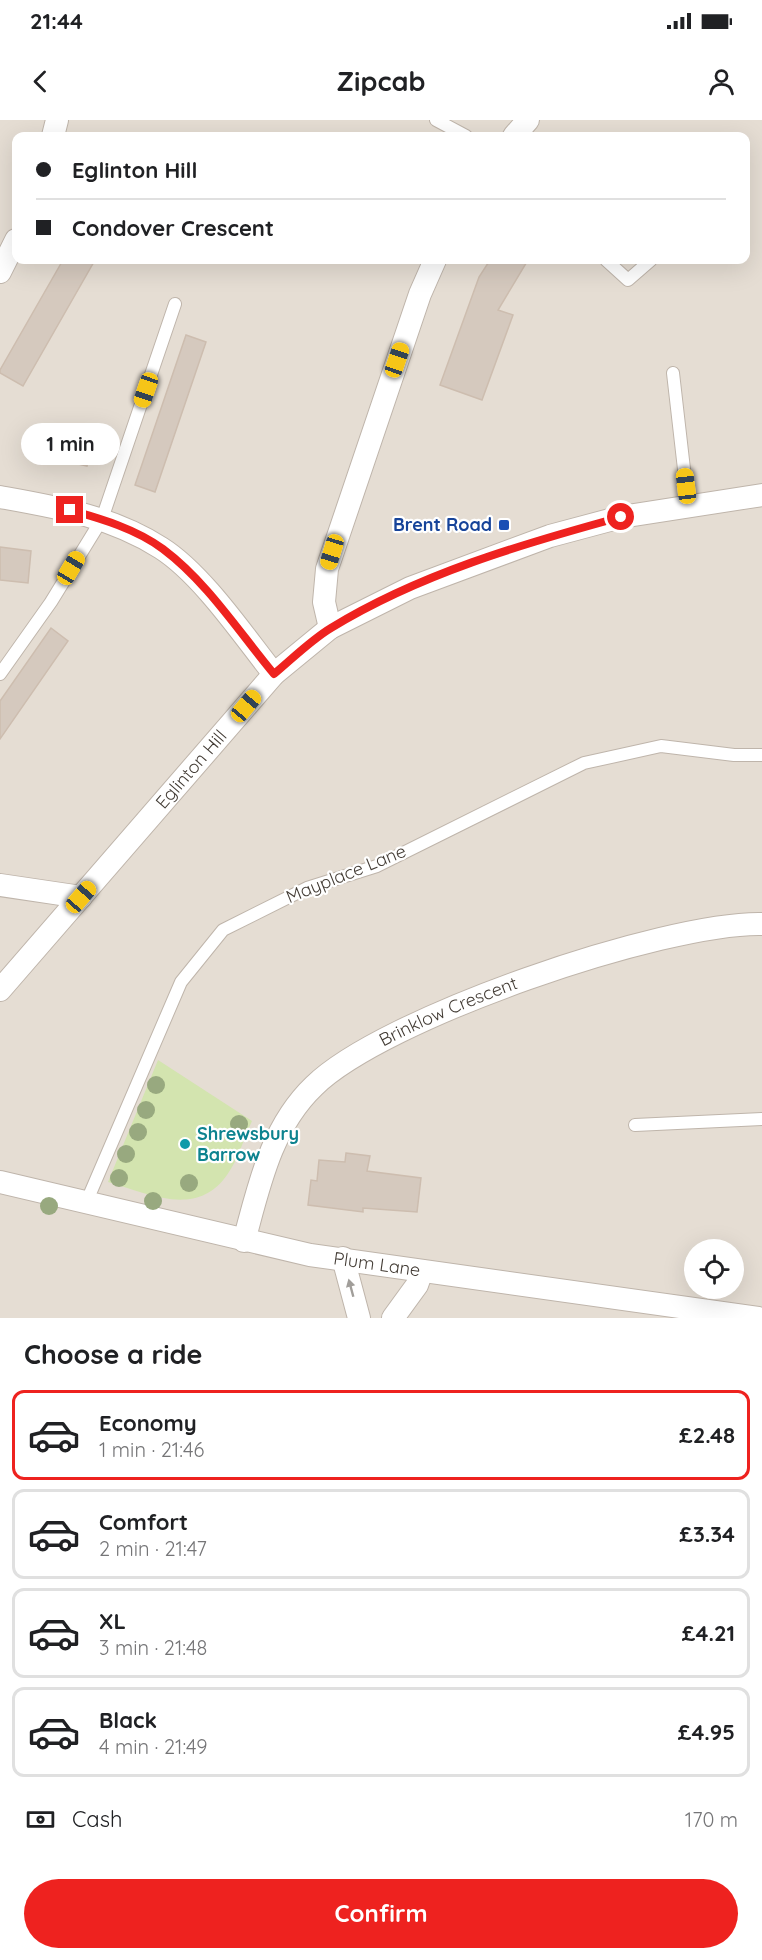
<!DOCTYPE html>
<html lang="en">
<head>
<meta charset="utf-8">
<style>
	:root { --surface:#fff; --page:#f6f6f6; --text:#202124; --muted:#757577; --line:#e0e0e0; --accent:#ee221f }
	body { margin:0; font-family:Quicksand,sans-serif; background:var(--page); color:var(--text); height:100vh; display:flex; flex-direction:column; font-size:22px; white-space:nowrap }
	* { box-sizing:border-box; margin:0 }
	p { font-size:20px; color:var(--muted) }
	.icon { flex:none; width:33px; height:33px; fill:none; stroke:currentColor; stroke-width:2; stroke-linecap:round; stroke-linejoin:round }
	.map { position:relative; height:1198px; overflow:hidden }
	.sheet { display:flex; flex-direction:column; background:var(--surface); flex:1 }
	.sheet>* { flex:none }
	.top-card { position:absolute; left:12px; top:12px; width:738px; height:132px; border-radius:12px; box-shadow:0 6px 24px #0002; display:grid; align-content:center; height:132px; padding:0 24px; background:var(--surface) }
	.buttons { position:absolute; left:684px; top:1119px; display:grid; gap:12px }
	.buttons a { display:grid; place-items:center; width:60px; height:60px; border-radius:50%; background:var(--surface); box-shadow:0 6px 24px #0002; font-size:30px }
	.end { position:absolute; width:27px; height:27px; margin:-14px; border:8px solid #ee221f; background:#fff; box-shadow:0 0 0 3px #fff }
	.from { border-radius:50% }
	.bubble { position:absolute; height:42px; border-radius:21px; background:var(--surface); box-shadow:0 6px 24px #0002; font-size:20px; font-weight:700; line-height:42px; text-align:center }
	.car { position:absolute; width:18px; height:36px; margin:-18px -9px; border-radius:8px; box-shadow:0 0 4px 2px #0007; background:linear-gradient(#f5c518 24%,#345 0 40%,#f5c518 0 76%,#345 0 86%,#f5c518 0) }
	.top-card b { display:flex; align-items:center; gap:21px; height:57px; font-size:22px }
	.top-card b+b { border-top:2px solid var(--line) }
	.top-card i { width:15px; height:15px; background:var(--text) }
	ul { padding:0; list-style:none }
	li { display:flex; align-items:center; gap:18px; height:90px; margin:0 12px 9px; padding:0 12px; border:3px solid var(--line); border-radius:12px }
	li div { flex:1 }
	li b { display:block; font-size:22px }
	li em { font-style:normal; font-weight:700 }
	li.selected { border-color:var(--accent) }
	li>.icon { width:54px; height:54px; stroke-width:1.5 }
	h2 { padding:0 24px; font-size:27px; line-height:72px }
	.pay { display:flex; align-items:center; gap:15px; height:66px; padding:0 24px; font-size:22px }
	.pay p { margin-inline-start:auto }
	.button { display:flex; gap:12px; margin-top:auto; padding:12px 24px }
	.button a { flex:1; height:69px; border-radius:36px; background:var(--accent); color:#fff; font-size:24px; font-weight:700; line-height:69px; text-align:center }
	.status { display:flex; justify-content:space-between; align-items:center; height:42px; padding:0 30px; background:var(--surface); direction:ltr }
	.status svg { height:16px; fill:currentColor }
	header { display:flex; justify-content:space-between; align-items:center; height:78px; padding:0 24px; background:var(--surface); font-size:27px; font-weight:700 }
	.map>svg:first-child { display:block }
	.residential { fill:#e5ddd3; fill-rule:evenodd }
	.green { fill:#d3e4af }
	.building { fill:#d5c9be; stroke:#cdbdaf; stroke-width:1.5 }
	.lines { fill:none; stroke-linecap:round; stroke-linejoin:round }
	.service-casing { stroke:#bfb5ab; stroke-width:14 }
	.minor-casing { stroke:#bfb5ab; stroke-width:24 }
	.service { stroke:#fff; stroke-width:12 }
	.minor { stroke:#fff; stroke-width:22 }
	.tree { fill:#98a97f }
	.oneway { fill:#a19e9a }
	.route { stroke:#ee221f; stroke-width:8 }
	.transit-dot { fill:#1a4fb4; stroke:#fff; stroke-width:2 }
	.culture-dot { fill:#0f9aa8; stroke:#fff; stroke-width:2 }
	.labels { text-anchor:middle; stroke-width:4.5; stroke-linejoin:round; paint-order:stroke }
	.transit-label { font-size:18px; font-weight:bold; fill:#164399; stroke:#fff; text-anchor:end }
	.street-label { font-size:18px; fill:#433c35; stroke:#fff }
	.culture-label { font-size:18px; font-weight:bold; fill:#0d838f; stroke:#fff; text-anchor:start }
</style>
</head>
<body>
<div class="status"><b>21:44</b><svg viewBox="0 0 49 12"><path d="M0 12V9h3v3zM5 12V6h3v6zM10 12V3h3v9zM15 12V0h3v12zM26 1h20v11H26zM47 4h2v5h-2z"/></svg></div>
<header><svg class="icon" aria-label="back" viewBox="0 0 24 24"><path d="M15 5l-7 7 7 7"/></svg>Zipcab<svg class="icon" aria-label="person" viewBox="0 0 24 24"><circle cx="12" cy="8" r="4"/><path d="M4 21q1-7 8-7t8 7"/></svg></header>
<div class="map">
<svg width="762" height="1198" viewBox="0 0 762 1198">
	<rect width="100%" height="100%" fill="#f1ece5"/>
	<!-- residential -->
	<path class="residential" d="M0 0H762V1198H0ZM16 16H746V140H16ZM694 1130H734V1168H694Z"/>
	<!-- green -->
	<path class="green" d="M158 940 252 1001C244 1018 238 1040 227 1055 196 1099 148 1073 108 1062Z"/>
	<!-- building -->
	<g class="building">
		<polygon points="63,140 95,140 23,266 0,253 0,250"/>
		<polygon points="490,140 528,140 498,190 513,195 482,280 440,265 479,157"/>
		<polygon points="186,215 206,222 155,372 135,365"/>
		<polygon points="47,304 94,314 87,346 40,335"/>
		<polygon points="0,427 31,431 28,463 0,460"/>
		<polygon points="51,508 68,521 0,619 0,581"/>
		<polygon points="346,1033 370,1036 367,1051 421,1058 417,1092 363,1088 363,1092 308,1085 311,1060 317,1061 319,1040 345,1042"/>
	</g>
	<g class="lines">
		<defs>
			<g id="service">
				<polyline points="436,0 466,16"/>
				<polyline points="606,140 628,160 651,140"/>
				<polyline points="673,253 688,384"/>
				<polyline points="0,554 51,482 102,399 175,184"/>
				<polyline points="635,1005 762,999"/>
				<polyline points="86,1083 181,862 223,810 307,768 377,746 584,643 661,626 734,635 762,635"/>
			</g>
			<g id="minor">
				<polyline points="53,16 57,0"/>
				<polyline points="514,16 528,0"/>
				<polyline points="0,152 16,120"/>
				<path d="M0 377C56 387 111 396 161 428 202 454 243 515 274 554"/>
				<polyline points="330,508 324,482 327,449 420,174 435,140"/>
				<polyline points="0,765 81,777"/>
				<path id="s1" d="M0 870 274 554 330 508 410 468 550 416 621 397 762 375"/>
				<path id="s2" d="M0 1062 310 1135 758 1198"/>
				<path id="s3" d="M244 1121C259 1066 271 1007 314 966 383 898 664 802 762 804"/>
				<polyline points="343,1138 359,1198"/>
				<polyline points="393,1198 417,1165 422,1151"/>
			</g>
		</defs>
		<!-- service casing -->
		<use href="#service" class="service-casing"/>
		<!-- minor casing -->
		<use href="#minor" class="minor-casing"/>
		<!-- service -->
		<use href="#service" class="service"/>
		<!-- minor -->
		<use href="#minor" class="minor"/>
	</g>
	<!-- trees -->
	<g class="tree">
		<circle cx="156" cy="965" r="9"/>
		<circle cx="146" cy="990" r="9"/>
		<circle cx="239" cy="1004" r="9"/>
		<circle cx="138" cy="1012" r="9"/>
		<circle cx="126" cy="1034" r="9"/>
		<circle cx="119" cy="1058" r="9"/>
		<circle cx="189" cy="1063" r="9"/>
		<circle cx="153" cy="1081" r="9"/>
		<circle cx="49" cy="1086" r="9"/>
	</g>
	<!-- one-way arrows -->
	<defs><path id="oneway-solid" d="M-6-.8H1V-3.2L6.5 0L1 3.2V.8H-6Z" transform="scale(1.5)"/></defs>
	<use class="oneway" href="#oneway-solid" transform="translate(351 1168) rotate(-105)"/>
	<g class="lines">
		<!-- route -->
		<path class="route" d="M70 390C102 399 136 409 163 429 207 462 239 512 274 554 292 539 311 520 331 508 419 454 522 424 621 397"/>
	</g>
	<!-- markers -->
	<rect class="transit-dot" x="498" y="399" width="12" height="12" rx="3"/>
	<circle class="culture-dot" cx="185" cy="1024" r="6"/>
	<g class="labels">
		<!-- transit labels -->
		<g class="transit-label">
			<text x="492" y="411">Brent Road</text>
		</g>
		<!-- street labels -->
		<g class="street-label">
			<text dy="6" stroke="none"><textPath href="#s1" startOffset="292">Eglinton Hill</textPath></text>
			<text transform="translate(346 754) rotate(-22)" y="6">Mayplace Lane</text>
			<text dy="6" stroke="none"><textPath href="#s3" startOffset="327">Brinklow Crescent</textPath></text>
			<text dy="6" stroke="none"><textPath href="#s2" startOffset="386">Plum Lane</textPath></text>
		</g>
		<!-- culture labels -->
		<g class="culture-label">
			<text x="197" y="1020">Shrewsbury<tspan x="197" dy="21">Barrow</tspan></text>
		</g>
	</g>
</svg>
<div class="buttons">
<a><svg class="icon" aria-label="locate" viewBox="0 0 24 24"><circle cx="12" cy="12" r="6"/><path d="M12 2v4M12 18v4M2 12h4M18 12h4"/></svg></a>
</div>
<i class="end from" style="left:621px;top:397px"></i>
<i class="end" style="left:70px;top:390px"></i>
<div class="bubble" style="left:21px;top:303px;width:99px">1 min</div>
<i class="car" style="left:397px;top:240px;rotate:19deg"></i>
<i class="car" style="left:146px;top:270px;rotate:199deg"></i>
<i class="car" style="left:686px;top:366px;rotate:353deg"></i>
<i class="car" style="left:332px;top:432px;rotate:197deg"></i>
<i class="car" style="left:71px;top:448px;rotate:31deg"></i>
<i class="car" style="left:246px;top:586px;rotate:40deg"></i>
<i class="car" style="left:81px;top:777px;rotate:41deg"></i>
<div class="top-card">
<b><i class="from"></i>Eglinton Hill</b>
<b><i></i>Condover Crescent</b>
</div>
</div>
<section class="sheet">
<h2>Choose a ride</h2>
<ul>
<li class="selected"><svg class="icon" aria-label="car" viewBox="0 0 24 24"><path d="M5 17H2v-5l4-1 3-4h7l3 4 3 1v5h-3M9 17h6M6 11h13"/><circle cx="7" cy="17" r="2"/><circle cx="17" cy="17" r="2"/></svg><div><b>Economy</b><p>1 min · 21:46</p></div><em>£2.48</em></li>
<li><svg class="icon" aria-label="car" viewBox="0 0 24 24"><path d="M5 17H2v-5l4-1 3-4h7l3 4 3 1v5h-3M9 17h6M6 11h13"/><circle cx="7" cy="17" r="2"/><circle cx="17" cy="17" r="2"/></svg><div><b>Comfort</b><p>2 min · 21:47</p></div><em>£3.34</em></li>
<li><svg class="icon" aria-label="car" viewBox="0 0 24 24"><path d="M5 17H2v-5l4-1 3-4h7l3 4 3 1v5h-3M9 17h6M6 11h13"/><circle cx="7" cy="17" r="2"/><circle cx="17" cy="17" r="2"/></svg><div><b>XL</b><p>3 min · 21:48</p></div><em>£4.21</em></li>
<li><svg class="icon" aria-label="car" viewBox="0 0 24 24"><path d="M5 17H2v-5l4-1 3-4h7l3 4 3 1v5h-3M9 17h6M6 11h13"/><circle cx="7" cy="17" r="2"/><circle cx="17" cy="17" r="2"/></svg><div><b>Black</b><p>4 min · 21:49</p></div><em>£4.95</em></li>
</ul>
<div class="pay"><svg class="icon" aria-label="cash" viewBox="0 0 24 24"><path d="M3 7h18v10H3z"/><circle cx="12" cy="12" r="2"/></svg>Cash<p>170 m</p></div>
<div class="button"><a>Confirm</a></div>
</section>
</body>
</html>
